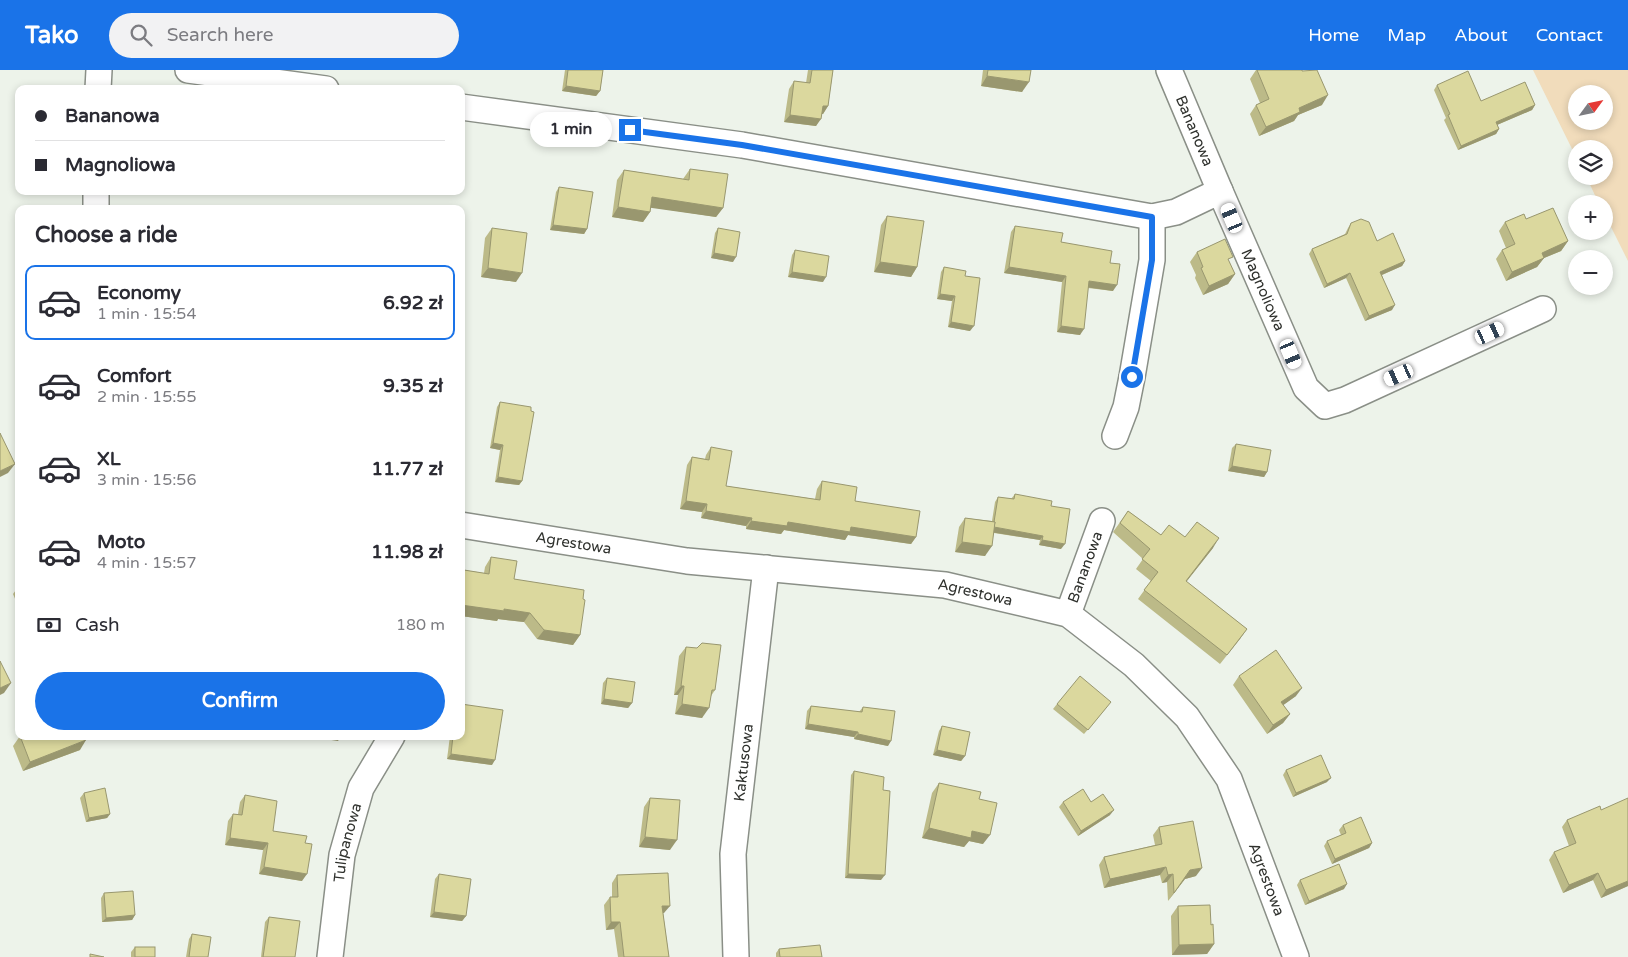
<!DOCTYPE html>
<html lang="en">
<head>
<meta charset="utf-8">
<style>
	:root { --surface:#fff; --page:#f2f2f3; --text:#2b2b33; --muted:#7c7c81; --line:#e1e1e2; --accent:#1a73e8 }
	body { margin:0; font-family:"Varela Round",sans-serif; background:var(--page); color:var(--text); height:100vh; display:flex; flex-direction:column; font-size:19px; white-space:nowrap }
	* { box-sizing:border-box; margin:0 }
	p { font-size:16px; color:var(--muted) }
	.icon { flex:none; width:28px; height:28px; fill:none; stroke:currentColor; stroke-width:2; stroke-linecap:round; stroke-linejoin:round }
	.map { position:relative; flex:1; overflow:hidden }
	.sheet { position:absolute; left:15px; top:135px; width:450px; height:535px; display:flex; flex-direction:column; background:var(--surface); border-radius:10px; box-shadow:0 2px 8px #0003 }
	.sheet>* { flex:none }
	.banner { position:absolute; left:15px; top:15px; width:450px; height:110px; border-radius:10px; box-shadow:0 2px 8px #0003; display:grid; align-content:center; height:110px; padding:0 20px; background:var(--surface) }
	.needle { width:32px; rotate:57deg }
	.buttons { position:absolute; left:1568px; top:15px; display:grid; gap:10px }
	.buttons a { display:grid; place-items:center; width:45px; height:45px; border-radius:50%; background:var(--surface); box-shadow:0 2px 8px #0003; font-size:25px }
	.end { position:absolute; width:22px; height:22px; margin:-11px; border:6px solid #1a73e8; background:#fff; box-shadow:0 0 0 2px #fff }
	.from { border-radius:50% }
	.bubble { position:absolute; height:35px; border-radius:18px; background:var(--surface); box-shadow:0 2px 8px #0003; font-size:16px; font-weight:800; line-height:35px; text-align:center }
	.car { position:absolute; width:15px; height:30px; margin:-15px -8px; border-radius:6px; box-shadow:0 0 4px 1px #0007; background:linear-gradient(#fff 24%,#345 0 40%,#fff 0 76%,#345 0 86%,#fff 0) }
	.banner b { display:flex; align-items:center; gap:18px; height:48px; font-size:19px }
	.banner b+b { border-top:1px solid var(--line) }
	.banner i { width:12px; height:12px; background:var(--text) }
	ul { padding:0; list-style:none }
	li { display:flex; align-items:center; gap:15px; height:75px; margin:0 10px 8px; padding:0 10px; border:2px solid transparent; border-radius:10px }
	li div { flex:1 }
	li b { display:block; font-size:19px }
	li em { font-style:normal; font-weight:800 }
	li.selected { border-color:var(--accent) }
	li>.icon { width:45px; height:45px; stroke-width:1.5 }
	h2 { padding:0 20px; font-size:22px; line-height:60px }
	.pay { display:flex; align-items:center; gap:12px; height:55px; padding:0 20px; font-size:19px }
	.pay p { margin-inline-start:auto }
	.action { display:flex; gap:10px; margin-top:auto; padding:10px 20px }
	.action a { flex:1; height:58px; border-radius:30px; background:var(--accent); color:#fff; font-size:20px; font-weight:800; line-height:58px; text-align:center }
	header { display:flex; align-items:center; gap:30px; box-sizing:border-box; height:70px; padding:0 25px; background:var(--accent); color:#fff }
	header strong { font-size:24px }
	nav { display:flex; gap:28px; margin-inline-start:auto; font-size:18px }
	.search { width:350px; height:45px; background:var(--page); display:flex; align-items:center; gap:12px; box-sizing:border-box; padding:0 18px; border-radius:28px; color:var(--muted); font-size:19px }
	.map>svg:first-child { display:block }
	.green { fill:#f1dcbb; fill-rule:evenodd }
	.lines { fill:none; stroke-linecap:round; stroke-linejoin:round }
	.minor-casing { stroke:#8a8f87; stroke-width:28 }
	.minor { stroke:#fff; stroke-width:25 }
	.wall { fill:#bcba88 }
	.shaded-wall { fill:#99976f }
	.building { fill:#dbd89e; stroke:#99976f }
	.route { stroke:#1a73e8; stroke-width:6 }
	.labels { text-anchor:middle; stroke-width:5; stroke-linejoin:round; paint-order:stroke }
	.street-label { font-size:15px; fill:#2f312d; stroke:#fdfffb }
</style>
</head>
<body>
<header>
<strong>Tako</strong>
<div class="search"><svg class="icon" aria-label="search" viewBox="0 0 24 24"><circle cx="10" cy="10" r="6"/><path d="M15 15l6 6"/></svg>Search here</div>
<nav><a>Home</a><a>Map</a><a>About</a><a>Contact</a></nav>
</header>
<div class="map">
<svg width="1628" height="887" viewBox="0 0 1628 887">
	<rect width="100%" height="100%" fill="#edf3ea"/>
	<!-- green -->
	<path class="green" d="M1533 0H1628V191L1604 143V134H1599L1586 106H1604V79H1576V87ZM1576 24H1604V51H1576Z"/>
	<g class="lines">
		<defs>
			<g id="minor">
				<polyline points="188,0 326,19"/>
				<path id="s1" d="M1169 0 1220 121"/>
				<polyline points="98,19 99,0"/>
				<path id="s2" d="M461 37 742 75 1152 147 1176 142 1220 121 1306 318 1325 336 1345 330 1543 239"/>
				<polyline points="96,121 96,139"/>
				<polyline points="1115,366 1126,337 1132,307 1152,190 1152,147"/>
				<path id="s3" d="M461 455 687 491 945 515 1068 544 1134 595 1187 647 1229 709 1296 887"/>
				<path id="s4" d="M1068 544 1102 451"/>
				<path id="s5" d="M330 887 342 785 361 718 392 666"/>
				<path id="s6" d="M736 887 733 784 766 498"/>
			</g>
		</defs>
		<!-- minor casing -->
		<use href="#minor" class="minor-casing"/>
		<!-- minor -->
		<use href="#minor" class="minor"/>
	</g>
	<!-- wall -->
	<g class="wall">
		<polygon points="565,0 603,0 600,21 596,26 562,21"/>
		<polygon points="808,0 833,0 828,36 823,44 822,44 816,56 784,52 789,19 794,11 806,13"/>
		<polygon points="983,0 1031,0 1022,22 981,16"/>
		<polygon points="1256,0 1302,0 1322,35 1298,45 1294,51 1259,66 1250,44 1256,35 1260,33 1250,9"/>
		<polygon points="1437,15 1481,31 1535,35 1532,40 1497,55 1499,59 1496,64 1458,80 1444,50 1446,48 1434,20"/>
		<polygon points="690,99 723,138 716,147 651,137 650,142 643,152 612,147 617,110 624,100 683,109"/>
		<polygon points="559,117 587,159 584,164 550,160 556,122"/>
		<polygon points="887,146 917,197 911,207 874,202 881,155"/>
		<polygon points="1526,149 1568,171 1561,181 1544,188 1537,197 1506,211 1496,189 1502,180 1506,178 1499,161 1505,152"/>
		<polygon points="1351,153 1405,191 1402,196 1382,205 1392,240 1365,251 1346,208 1324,218 1309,184 1312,179 1345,164 1348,158"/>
		<polygon points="1015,156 1061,172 1110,193 1113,221 1088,218 1080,265 1057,262 1062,212 1004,203 1011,162"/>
		<polygon points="492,158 516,212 481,207 485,168"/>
		<polygon points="718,158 733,192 711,188 715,163"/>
		<polygon points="795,180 823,212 788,207 792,185"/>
		<polygon points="1197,182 1229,192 1235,204 1228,214 1203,225 1195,208 1196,205 1190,192"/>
		<polygon points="944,197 965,206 970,261 948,257 952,231 937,229 941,202"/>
		<polygon points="500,332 522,411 519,415 495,412 500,380 490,378 497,337"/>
		<polygon points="1236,374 1267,402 1264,407 1228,401 1232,378"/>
		<polygon points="711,377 726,416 815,429 817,419 822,411 916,467 911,474 848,465 845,470 784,460 781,464 746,459 746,456 701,448 702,442 680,439 687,395 692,387 705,389 706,385"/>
		<polygon points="1015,424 1051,436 1061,479 1039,475 1040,470 994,463 985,486 955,482 959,457 965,448 992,451 995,432 998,427 1011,429"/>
		<polygon points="1128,441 1161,465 1185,467 1213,478 1186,512 1247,559 1220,594 1138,529 1151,511 1136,499 1143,489 1113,462"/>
		<polygon points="491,487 514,509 583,529 580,565 573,575 537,569 524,552 498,549 497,551 461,546 461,504 464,500 484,503 485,497"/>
		<polygon points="19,516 19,538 13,524"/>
		<polygon points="686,577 715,620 711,626 702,648 675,644 678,625 674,625 679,586"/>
		<polygon points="1239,606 1296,626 1283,635 1290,644 1283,653 1267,664 1233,615"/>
		<polygon points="607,608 632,633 628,638 601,634 603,613"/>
		<polygon points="1057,634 1107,637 1084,664 1053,639"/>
		<polygon points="811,636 859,642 863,637 888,676 854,669 854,667 805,659 807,641"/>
		<polygon points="942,656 965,686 961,691 933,685 939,661"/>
		<polygon points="20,666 80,680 23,701 13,676"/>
		<polygon points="450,666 461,666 492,695 447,689"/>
		<polygon points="1286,700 1327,712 1293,727 1283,705"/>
		<polygon points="854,701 883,720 881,810 845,808 851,705"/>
		<polygon points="939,713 983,774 969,771 964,777 922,768 932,723"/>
		<polygon points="84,723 110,744 107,748 86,752 80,728"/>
		<polygon points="245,725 273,761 305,773 302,811 259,804 263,780 225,775 228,751 233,744 238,744 240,732"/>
		<polygon points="650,728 670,780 639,777 644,737"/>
		<polygon points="1063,732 1091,732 1110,745 1078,766 1059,737"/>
		<polygon points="1601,740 1628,816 1601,828 1593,810 1563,823 1549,790 1554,782 1569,776 1562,757 1567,750"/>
		<polygon points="1343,755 1372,773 1369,778 1332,794 1324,776 1327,771 1341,765 1339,760"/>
		<polygon points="1159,757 1196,806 1185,809 1168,831 1167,812 1162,813 1160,805 1104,818 1099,795 1104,787 1155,775 1153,765"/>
		<polygon points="439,804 466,846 462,851 430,847 435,809"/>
		<polygon points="617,805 664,843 663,843 669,887 618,887 614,859 606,860 604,835 610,827 612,827 612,813"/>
		<polygon points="1300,810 1344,819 1305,835 1297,815"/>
		<polygon points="104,823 135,845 132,850 102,852 101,828"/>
		<polygon points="1178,836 1211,855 1214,874 1207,884 1172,885 1171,846"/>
		<polygon points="269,847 295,887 261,887 265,852"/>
		<polygon points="192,864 208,887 186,887 189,869"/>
		<polygon points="135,877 155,887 131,887 131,882"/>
		<polygon points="779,879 822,887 776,887 776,883"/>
	</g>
	<!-- shaded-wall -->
	<g class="shaded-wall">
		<polygon points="987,6 1029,12 1022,22 981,16"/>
		<polygon points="566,16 600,21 596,26 562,21"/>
		<polygon points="1328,25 1322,35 1298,45 1294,51 1259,66 1266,57 1299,38"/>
		<polygon points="1535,35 1532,40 1492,57 1496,52"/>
		<polygon points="823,36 828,36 823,44 817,43"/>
		<polygon points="790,45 821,49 816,56 784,52"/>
		<polygon points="1499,59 1496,64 1458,80 1461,76"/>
		<polygon points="652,127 723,138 716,147 645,137"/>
		<polygon points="618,137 650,142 643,152 612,147"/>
		<polygon points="553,155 587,159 584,164 550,160"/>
		<polygon points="1568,171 1561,181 1544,188 1537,197 1506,211 1512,202 1542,183"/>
		<polygon points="714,183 736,187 733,192 711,188"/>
		<polygon points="1405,191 1402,196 1377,207 1380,202"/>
		<polygon points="880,192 917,197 911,207 874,202"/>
		<polygon points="1009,197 1066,206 1062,212 1004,203"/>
		<polygon points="488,198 522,203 516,212 481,207"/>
		<polygon points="792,202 826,207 823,212 788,207"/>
		<polygon points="1350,203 1346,208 1324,218 1327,214"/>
		<polygon points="1235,204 1228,214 1203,225 1209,216"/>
		<polygon points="1089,211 1117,215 1113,221 1085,217"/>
		<polygon points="940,224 955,226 952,231 937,229"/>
		<polygon points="1395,235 1392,240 1365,251 1369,246"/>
		<polygon points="951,252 974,256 970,261 948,257"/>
		<polygon points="1061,256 1084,259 1080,265 1057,262"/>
		<polygon points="493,373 503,375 500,380 490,378"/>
		<polygon points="15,394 8,403 0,407 0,401"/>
		<polygon points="1232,396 1267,402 1264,407 1228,401"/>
		<polygon points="498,407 522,411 519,415 495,412"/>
		<polygon points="686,431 707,434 702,442 680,439"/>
		<polygon points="706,441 752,448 746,456 701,448"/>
		<polygon points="751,451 788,452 851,457 916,467 911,474 848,465 845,470 784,460 781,464 746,459"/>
		<polygon points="993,457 1043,466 1040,470 990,462"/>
		<polygon points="1219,468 1213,478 1179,521 1186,511"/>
		<polygon points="1042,470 1065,474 1061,479 1039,475"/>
		<polygon points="962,472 992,476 985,486 955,482"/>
		<polygon points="461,535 504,539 530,543 524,552 498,549 497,551 461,546"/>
		<polygon points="1247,559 1240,569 1220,594 1227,585"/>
		<polygon points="544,560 580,565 573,575 537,569"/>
		<polygon points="11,613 4,623 0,625 0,618"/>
		<polygon points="681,616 684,616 678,625 674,625"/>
		<polygon points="1302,618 1296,626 1275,641 1281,632"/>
		<polygon points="604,629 632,633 628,638 601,634"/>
		<polygon points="682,634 709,638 702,648 675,644"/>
		<polygon points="1290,644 1283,653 1267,664 1273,655"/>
		<polygon points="808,654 858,662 854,667 805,659"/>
		<polygon points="858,664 891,671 888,676 854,669"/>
		<polygon points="305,666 341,666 338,671"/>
		<polygon points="86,670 80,680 23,701 30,692"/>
		<polygon points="937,680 965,686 961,691 933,685"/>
		<polygon points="451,684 495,690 492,695 447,689"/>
		<polygon points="1331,708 1327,712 1293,727 1296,723"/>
		<polygon points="1114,740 1110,745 1078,766 1081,761"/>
		<polygon points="110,744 107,748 86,752 89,748"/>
		<polygon points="929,758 972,761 990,765 983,774 969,771 964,777 922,768"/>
		<polygon points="645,767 677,770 670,780 639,777"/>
		<polygon points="230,768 268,773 263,780 225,775"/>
		<polygon points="1372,773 1369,778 1332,794 1335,789"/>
		<polygon points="264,797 307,804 302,811 259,804"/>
		<polygon points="1166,797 1160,805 1104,818 1110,809"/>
		<polygon points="1202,798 1196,806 1185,809 1168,831 1190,800"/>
		<polygon points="1598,803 1593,810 1563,823 1569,815"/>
		<polygon points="848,804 885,805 881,810 845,808"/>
		<polygon points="1173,804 1167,812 1162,813 1168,805"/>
		<polygon points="1628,811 1628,816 1601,828 1606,820"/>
		<polygon points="1347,814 1344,819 1305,835 1309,831"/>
		<polygon points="662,836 670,836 664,843 657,844"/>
		<polygon points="434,842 466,846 462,851 430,847"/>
		<polygon points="135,845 132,850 102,852 106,848"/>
		<polygon points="611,852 620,852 614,859 606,860"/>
		<polygon points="1214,874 1207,884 1172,885 1179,875"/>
	</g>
	<!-- building -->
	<g class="building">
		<polygon points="568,0 603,0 600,21 566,16"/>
		<polygon points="812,0 833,0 828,36 823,36 821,49 790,45 794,11 810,13"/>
		<polygon points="988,0 1031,0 1029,12 987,6"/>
		<polygon points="1257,0 1302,0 1302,1 1317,0 1328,25 1299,38 1300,42 1266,57 1256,35 1269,29"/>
		<polygon points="1468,1 1481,31 1525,12 1535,35 1496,52 1499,59 1461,76 1448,45 1450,44 1437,15"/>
		<polygon points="690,99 728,104 723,138 652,127 650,142 618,137 624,100 689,110"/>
		<polygon points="559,117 593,122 587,159 553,155"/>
		<polygon points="1553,138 1568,171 1542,183 1544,188 1512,202 1502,180 1515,174 1505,152 1524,144 1526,149"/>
		<polygon points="887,146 924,151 917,197 880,192"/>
		<polygon points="1361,149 1369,152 1377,171 1393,163 1405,191 1380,202 1395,235 1369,246 1350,203 1327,214 1312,179 1347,164 1351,153"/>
		<polygon points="1015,156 1063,163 1061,172 1112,181 1110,193 1120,194 1117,215 1089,211 1084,259 1061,256 1066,206 1009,197"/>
		<polygon points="492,158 527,163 522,203 488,198"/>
		<polygon points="718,158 740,162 736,187 714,183"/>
		<polygon points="1225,169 1233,187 1228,189 1235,204 1209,216 1201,198 1203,197 1197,182"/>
		<polygon points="795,180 829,186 826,207 792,202"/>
		<polygon points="944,197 966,201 965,206 980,208 974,256 951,252 955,226 940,224"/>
		<polygon points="500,332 531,337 531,341 534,342 522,411 498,407 503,375 493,373"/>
		<polygon points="0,363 15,394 0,401"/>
		<polygon points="1236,374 1271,380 1267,402 1232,396"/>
		<polygon points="711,377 732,381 726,416 820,430 822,411 857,417 855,431 920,441 916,467 851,457 850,462 788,452 787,456 751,451 752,448 706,441 707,434 686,431 692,387 709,390"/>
		<polygon points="1015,424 1052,431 1051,436 1070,439 1065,474 1042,470 1043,466 994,457 995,452 994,452 998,427 1014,429"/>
		<polygon points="1128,441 1161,465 1169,455 1185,467 1197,452 1219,468 1186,511 1247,559 1227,585 1144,520 1158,502 1142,489 1150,479 1120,453"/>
		<polygon points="965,448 995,452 992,476 962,472"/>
		<polygon points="491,487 517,491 514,509 584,520 583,529 585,530 580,565 544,560 530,543 504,539 504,541 461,535 461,520 464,500 489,504"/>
		<polygon points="702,573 721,575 715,620 712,620 709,638 682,634 684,616 681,616 686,577 697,578"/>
		<polygon points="1276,580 1302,618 1281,632 1290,644 1273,655 1239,606"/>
		<polygon points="0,591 11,613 0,618"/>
		<polygon points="1080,606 1111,632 1088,660 1057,634"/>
		<polygon points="607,608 635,612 632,633 604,629"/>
		<polygon points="461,634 503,640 495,690 451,684 453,666 461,666"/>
		<polygon points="811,636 862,642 863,637 895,641 891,671 858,664 858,662 808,654"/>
		<polygon points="942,656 970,662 965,686 937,680"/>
		<polygon points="20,666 85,666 86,670 30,692"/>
		<polygon points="1321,685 1331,708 1296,723 1286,700"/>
		<polygon points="854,701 884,707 883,720 890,721 885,805 848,804"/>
		<polygon points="939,713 981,722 979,729 997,733 990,765 972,761 971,768 929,758"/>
		<polygon points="105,718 110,744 89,748 84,723"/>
		<polygon points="1083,719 1091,732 1103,724 1114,740 1081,761 1063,732"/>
		<polygon points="245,725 277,731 273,761 307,766 305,773 312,774 307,804 264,797 268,773 230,768 233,744 242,745"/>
		<polygon points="650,728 680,730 677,770 645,767"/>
		<polygon points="1628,728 1628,811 1606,820 1598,803 1569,815 1554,782 1576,773 1567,750 1600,736 1601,740"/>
		<polygon points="1361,747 1372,773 1335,789 1327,771 1346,763 1343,755"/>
		<polygon points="1193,751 1202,798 1190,800 1174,823 1173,804 1168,805 1166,797 1110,809 1104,787 1162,774 1159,757"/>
		<polygon points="1339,794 1347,814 1309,831 1300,810"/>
		<polygon points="668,803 670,836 662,836 669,887 624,887 620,852 611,852 610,827 618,827 617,805"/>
		<polygon points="439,804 471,809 466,846 434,842"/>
		<polygon points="133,821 135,845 106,848 104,823"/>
		<polygon points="1210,835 1211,855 1213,854 1214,874 1179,875 1178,836"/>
		<polygon points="269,847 300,851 295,887 263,887"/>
		<polygon points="192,864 211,867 208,887 189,887"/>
		<polygon points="820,875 822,887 780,887 779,879"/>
		<rect x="135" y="877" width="20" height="10"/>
		<polygon points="90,884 104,887 90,887"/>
	</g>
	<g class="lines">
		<!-- route -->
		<polyline class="route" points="630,60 742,75 1152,147 1152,190 1132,307"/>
	</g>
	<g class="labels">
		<!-- street labels -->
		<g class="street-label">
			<text dy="5" stroke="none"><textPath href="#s1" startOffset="66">Bananowa</textPath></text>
			<text dy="5" stroke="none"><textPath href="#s2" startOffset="881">Magnoliowa</textPath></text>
			<text dy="5" stroke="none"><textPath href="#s3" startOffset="114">Agrestowa</textPath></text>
			<text dy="5" stroke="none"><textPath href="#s4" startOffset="50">Bananowa</textPath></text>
			<text dy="5" stroke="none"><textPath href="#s3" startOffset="519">Agrestowa</textPath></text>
			<text dy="5" stroke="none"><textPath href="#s6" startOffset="195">Kaktusowa</textPath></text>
			<text dy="5" stroke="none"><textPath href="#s5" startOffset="116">Tulipanowa</textPath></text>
			<text dy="5" stroke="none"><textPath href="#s3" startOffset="954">Agrestowa</textPath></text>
		</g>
	</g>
</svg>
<div class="buttons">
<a><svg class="needle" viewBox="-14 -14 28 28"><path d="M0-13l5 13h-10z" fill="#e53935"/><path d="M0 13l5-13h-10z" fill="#7c7c81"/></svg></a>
<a><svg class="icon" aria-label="layers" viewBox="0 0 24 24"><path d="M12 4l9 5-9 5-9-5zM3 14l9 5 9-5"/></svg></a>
<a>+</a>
<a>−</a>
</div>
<i class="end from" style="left:1132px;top:307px"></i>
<i class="end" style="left:630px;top:60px"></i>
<div class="bubble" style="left:530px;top:42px;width:82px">1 min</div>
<i class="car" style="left:1232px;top:148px;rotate:337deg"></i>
<i class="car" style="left:1490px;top:263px;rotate:65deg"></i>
<i class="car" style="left:1291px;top:284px;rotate:157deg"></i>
<i class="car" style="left:1399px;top:305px;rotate:246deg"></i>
<div class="banner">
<b><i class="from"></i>Bananowa</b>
<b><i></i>Magnoliowa</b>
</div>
<section class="sheet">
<h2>Choose a ride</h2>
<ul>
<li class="selected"><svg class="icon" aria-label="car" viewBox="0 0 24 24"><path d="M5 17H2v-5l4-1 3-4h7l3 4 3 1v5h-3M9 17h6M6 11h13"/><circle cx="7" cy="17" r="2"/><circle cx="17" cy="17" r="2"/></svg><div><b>Economy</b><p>1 min · 15:54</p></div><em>6.92 zł</em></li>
<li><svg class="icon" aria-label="car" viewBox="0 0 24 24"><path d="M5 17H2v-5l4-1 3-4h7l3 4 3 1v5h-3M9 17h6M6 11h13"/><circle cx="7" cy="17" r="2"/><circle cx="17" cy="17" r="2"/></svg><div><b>Comfort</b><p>2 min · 15:55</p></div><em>9.35 zł</em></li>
<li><svg class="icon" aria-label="car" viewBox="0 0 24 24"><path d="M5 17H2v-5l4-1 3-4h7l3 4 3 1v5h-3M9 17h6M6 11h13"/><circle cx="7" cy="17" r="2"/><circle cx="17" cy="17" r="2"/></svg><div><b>XL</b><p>3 min · 15:56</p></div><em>11.77 zł</em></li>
<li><svg class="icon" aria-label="car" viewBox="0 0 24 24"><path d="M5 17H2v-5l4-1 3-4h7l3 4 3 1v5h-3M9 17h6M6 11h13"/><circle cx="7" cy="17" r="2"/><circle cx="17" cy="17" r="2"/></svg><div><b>Moto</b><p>4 min · 15:57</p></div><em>11.98 zł</em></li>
</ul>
<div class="pay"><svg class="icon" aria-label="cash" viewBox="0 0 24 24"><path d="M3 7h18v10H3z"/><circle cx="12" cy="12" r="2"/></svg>Cash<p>180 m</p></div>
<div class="action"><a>Confirm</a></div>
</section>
</div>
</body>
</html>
